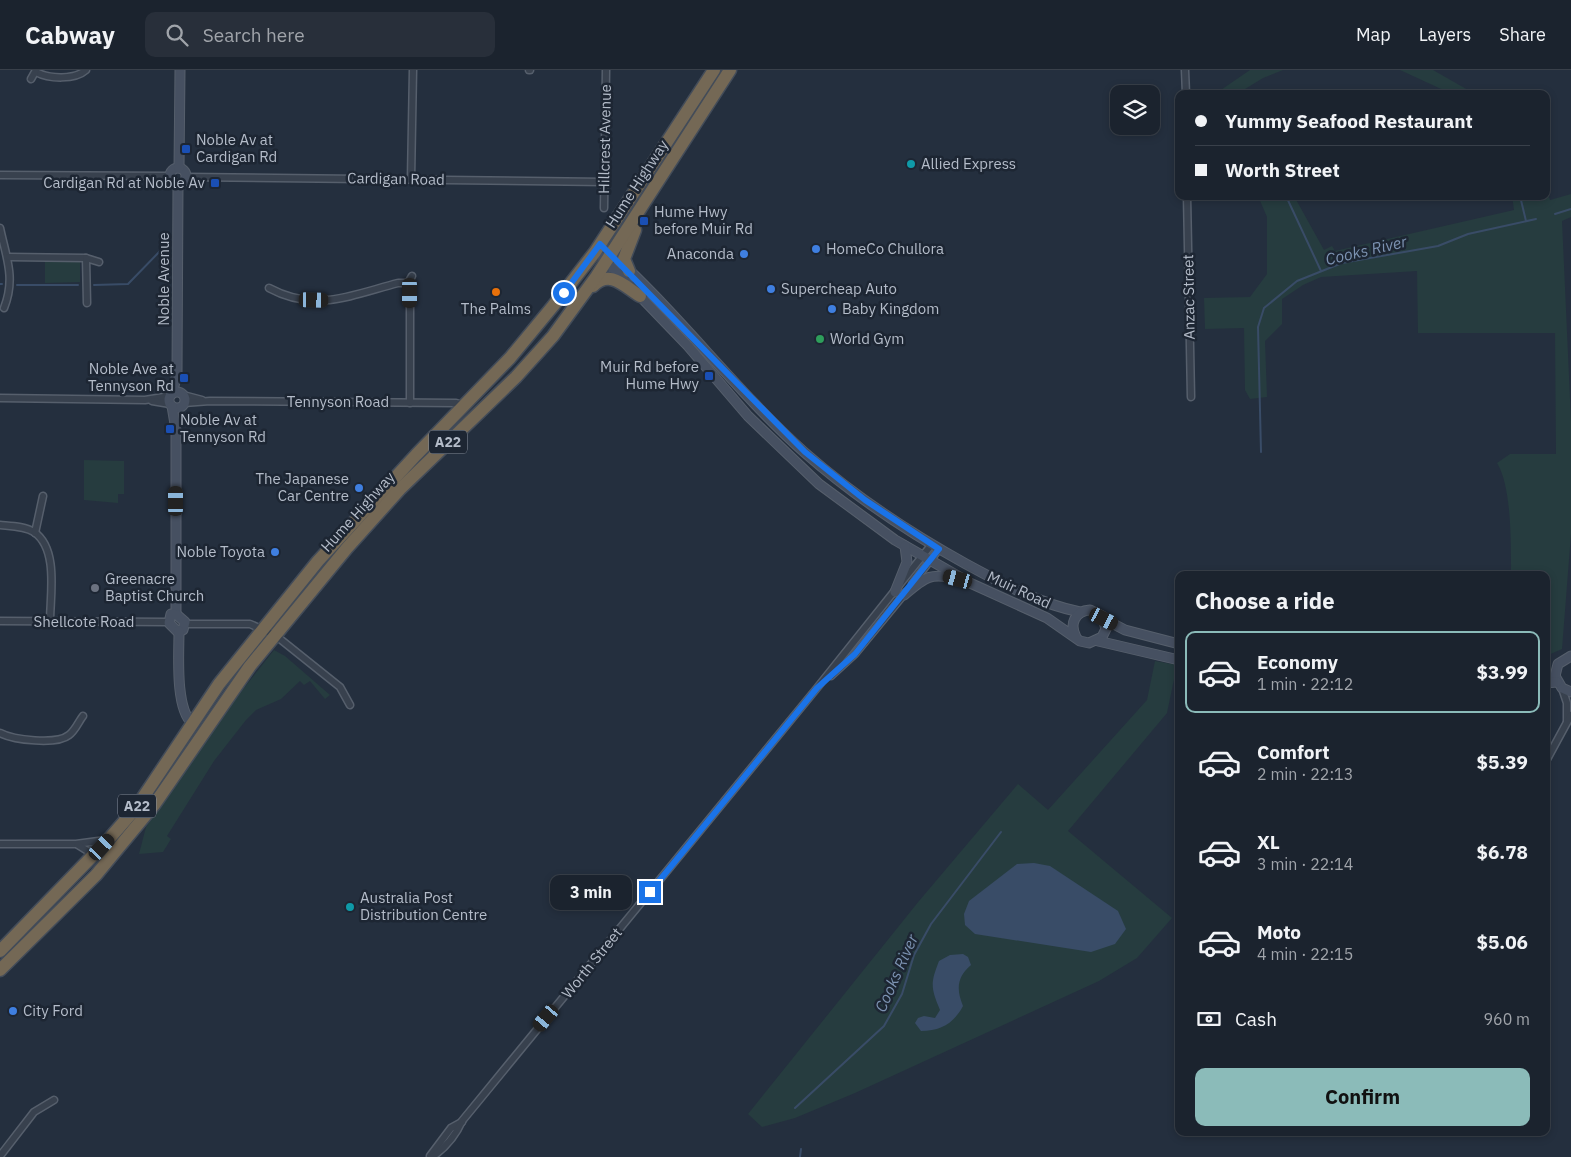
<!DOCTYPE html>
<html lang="en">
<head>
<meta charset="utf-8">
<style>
	:root { --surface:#1b232e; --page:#282f3a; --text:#f1f3f6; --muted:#a0a4aa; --line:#39404a; --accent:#8bbbb9 }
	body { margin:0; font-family:"IBM Plex Sans",sans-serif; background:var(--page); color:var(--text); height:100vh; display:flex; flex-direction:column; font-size:19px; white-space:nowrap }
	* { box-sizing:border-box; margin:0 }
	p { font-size:16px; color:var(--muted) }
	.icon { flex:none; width:28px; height:28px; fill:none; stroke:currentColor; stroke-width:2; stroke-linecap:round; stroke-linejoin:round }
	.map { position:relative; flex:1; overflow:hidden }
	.sheet { position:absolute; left:1175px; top:501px; width:375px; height:565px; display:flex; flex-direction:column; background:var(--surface); border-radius:10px; box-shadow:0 2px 8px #0003,0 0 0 1px var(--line) }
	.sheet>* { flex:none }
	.guide { position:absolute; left:1175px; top:20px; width:375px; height:110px; border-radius:10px; box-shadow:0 2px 8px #0003,0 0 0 1px var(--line); display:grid; align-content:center; height:110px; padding:0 20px; background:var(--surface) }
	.tools { position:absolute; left:1110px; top:15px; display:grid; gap:10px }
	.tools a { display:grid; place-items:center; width:50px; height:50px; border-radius:10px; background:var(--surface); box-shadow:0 2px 8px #0003,0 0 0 1px var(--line); font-size:25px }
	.end { position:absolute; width:22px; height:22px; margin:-11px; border:6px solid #1a73e8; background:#fff; box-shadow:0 0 0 2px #fff }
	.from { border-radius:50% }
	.bubble { position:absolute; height:35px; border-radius:10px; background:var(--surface); box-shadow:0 2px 8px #0003,0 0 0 1px var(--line); font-size:16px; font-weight:700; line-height:35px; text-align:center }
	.car { position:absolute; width:15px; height:30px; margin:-15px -8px; border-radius:6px; box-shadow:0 0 4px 1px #0007; background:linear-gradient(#222 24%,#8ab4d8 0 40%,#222 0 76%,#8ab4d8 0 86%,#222 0) }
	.guide b { display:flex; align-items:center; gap:18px; height:48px; font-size:19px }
	.guide b+b { border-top:1px solid var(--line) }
	.guide i { width:12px; height:12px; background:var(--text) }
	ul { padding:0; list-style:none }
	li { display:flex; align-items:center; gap:15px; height:82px; margin:0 10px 8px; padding:0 10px; border:2px solid transparent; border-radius:10px }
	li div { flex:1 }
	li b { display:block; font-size:19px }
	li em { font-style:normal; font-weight:700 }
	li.selected { border-color:var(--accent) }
	li>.icon { width:45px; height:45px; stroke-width:1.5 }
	h2 { padding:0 20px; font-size:22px; line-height:60px }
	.pay { display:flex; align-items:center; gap:12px; height:55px; padding:0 20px; font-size:19px }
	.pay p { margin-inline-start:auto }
	.button { display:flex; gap:10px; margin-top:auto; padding:10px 20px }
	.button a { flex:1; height:58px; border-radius:10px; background:var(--accent); color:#111; font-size:20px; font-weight:700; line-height:58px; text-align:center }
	header { display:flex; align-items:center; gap:30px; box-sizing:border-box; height:70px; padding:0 25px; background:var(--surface); border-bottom:1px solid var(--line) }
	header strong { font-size:24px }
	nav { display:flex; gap:28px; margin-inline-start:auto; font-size:18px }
	.search { width:350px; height:45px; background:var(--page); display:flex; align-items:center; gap:12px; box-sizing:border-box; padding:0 18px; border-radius:10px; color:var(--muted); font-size:19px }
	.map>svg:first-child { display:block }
	.green { fill:#263c3f }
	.water { fill:#394c67 }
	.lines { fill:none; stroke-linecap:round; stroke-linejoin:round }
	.stream { stroke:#394c67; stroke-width:2 }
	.street-casing { stroke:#565f6c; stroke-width:9 }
	.secondary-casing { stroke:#565f6c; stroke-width:11 }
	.highway-casing { stroke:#434c59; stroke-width:15 }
	.street { stroke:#38414e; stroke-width:6 }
	.secondary { stroke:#465061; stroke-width:9 }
	.highway { stroke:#746855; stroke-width:12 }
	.route { stroke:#1a73e8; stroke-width:6 }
	.transit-dot { fill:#1a4fb4; stroke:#1d2633; stroke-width:2 }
	.culture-dot { fill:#0f9aa8; stroke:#1d2633; stroke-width:2 }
	.shop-dot { fill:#3f7fe0; stroke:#1d2633; stroke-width:2 }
	.food-dot { fill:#e8710a; stroke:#1d2633; stroke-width:2 }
	.leisure-dot { fill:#2e9e5b; stroke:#1d2633; stroke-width:2 }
	.worship-dot { fill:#6b7280; stroke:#1d2633; stroke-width:2 }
	.labels { text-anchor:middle; stroke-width:5; stroke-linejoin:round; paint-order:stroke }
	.shield { fill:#1d2633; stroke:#878f9c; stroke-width:1 }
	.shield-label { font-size:14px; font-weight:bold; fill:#b4bcc9 }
	.street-label { font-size:15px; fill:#b4bcc9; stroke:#1d2633 }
	.poi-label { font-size:15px; fill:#b4bcc9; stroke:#1d2633; text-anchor:start }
	.water-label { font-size:16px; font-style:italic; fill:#7c92b1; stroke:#1d2633 }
</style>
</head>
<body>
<header>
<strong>Cabway</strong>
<div class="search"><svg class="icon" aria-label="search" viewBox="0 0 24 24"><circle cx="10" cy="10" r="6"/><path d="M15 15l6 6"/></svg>Search here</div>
<nav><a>Map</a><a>Layers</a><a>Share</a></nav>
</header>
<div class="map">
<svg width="1571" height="1087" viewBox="0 0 1571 1087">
	<rect width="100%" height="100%" fill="#242f3e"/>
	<!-- green -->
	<g class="green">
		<polygon points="1250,0 1283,0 1263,8 1237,24 1215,24"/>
		<polygon points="1400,0 1433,0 1475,24 1452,24"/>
		<path d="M1546 120 1550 130 1571 124V147L1562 151 1571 351V464L1562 579 1546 586V505H1511C1511 476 1512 417 1497 393L1510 384H1556L1555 263H1418L1417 201 1321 207 1303 215 1282 229V254L1265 271 1267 327 1250 329 1245 320 1244 258 1205 259 1204 228 1250 227 1267 204V147L1258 126H1294L1324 180 1332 176 1335 181 1514 140 1512 126H1546Z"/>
		<polygon points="45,192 80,192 80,212 45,213"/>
		<polygon points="84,390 124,391 124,424 118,424 118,433 84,430"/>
		<polygon points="274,580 285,586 330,625 325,629 310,611 304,615 300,611 281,629 256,640 246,650 214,691 167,766 171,769 163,782 139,784 146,757 220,648"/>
		<polygon points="1155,591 1177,595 1167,643 1068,761 1172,848 1137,888 1099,911 855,1023 795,1048 762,1057 748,1044 919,831 1018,714 1048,740 1147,630"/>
	</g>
	<!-- water -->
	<g class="water">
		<polygon points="1034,793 1050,796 1118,841 1126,859 1115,874 1091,882 975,864 965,855 964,844 969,831 1017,794"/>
		<path d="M963 884 968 887 971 895C957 907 956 919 963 936 954 953 941 961 921 961L915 953 918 948 924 946 935 948 940 940C931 918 930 914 939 891L950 885Z"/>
	</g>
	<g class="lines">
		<!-- stream -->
		<g class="stream">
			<polyline points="1286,126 1321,201"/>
			<polyline points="1520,126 1526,151"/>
			<polyline points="1555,144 1571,139"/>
			<polyline points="0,214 2,214"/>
			<polyline points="17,215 78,215"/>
			<polyline points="94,215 128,214 163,178"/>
			<polyline points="1261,382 1258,257 1264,238 1297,211 1342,193 1438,176 1468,164 1536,149"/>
			<polyline points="795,1038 884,956 902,924 914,885 931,854 1001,762"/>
			<polyline points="800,1087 801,1079"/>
		</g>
		<defs>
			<g id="street">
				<polyline points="529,0 530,0"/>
				<polyline points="1185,0 1186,24"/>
				<path d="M36 2C49 9 75 10 86 0"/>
				<polyline points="31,9 36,0"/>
				<polyline points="0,105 170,106"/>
				<polyline points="186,107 605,112"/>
				<polyline points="411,109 413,0"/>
				<polyline points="1187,126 1191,327"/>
				<polyline points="604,138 606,0"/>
				<path d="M0 158C6 187 16 208 4 238"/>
				<polyline points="9,187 86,188 99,192"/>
				<polyline points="86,188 87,233"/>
				<path d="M269 218C315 243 352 225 398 213H408"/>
				<polyline points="183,325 202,330"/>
				<polyline points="0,328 145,330 170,326"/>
				<polyline points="152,331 170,334"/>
				<polyline points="184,333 210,331 456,333 463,335"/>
				<polyline points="410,333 410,223 408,213 412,206"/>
				<path d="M0 455C11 456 25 456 34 462 59 479 50 526 50 552"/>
				<polyline points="35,463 43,426"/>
				<polyline points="912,514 939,479"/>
				<polyline points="0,551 169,552"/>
				<polyline points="186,554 250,554 275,565 340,617 350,635"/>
				<polyline points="831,606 855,584 906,522"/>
				<polyline points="1562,618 1567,633 1567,651"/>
				<path d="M0 663C13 670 57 675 69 665 75 661 79 651 83 646"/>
				<polyline points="1546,691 1571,645"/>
				<polyline points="0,774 76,774 106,770"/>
				<polyline points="78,775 94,785 114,782"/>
				<polyline points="0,1086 34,1042 54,1030"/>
				<polyline points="430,1086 451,1058 462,1052"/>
				<path d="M432 1087C445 1078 455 1067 462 1051L817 618 932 474"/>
			</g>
			<g id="secondary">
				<circle cx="178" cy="106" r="8"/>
				<polyline points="179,98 180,0"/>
				<path d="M601 174C674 238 732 317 804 382 853 425 908 462 966 494 1001 513 1040 534 1080 542"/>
				<polyline points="602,187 628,214"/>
				<path d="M637 223 688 276 748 346 819 414 895 470 970 513 1047 548 1080 571 1089 573 1102 567 1106 559 1102 546 1090 540C1075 541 1069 554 1076 567"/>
				<circle cx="177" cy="330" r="8"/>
				<polyline points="172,324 177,304 178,114"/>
				<polyline points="172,336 176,360 176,544"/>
				<polyline points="895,522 907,492 905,476"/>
				<path d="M904 525C925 507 930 502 958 509"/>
				<polygon points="171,544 177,545 185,552 183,560 177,561 169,553"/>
				<polyline points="1104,549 1125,560 1179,574"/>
				<path d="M179 561C179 584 175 638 192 653"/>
				<polyline points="1098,571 1179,590"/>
				<polyline points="1571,586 1558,594 1555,606 1562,618 1571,622"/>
				<polyline points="1546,613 1557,612"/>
			</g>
			<g id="highway">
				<polyline points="629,201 624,189 635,160"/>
				<path d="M593 216C610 199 624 216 640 226"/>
				<polyline points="0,881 109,769 136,738 219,614 318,491 416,385 510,288 553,236 595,182 714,0"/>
				<polyline points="0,900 96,805 115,782 154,735 250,596 347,478 400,419 516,307 553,266 596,207 730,0"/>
			</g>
		</defs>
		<!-- street casing -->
		<use href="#street" class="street-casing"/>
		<!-- secondary casing -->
		<use href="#secondary" class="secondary-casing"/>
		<!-- highway casing -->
		<use href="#highway" class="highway-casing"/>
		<!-- street -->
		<use href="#street" class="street"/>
		<!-- secondary -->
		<use href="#secondary" class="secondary"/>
		<!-- highway -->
		<use href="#highway" class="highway"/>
	</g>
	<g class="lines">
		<!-- route -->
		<polyline class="route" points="564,223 600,174 805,382 865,430 939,479 855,584 817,618 650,822"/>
	</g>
	<!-- markers -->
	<g class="transit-dot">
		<rect x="181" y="74" width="10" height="10" rx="2.5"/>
		<rect x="210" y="108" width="10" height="10" rx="2.5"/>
		<rect x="639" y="146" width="10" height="10" rx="2.5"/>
		<rect x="704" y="301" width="10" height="10" rx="2.5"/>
		<rect x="179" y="303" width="10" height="10" rx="2.5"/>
		<rect x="165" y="354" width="10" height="10" rx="2.5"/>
	</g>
	<g class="culture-dot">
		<circle cx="911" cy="94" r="5"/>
		<circle cx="350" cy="837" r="5"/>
	</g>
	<g class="shop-dot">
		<circle cx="816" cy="179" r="5"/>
		<circle cx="744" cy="184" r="5"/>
		<circle cx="771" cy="219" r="5"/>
		<circle cx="832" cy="239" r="5"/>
		<circle cx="359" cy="418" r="5"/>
		<circle cx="275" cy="482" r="5"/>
		<circle cx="13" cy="941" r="5"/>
	</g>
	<circle class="food-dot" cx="496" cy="222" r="5"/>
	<circle class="leisure-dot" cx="820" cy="269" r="5"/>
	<circle class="worship-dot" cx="95" cy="518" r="5"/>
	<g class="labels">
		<!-- shield labels -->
		<g class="shield">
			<rect x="429" y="360.5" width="38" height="23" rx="4"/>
			<rect x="118" y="724.5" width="38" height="23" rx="4"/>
		</g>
		<g class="shield-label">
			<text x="448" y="377">A22</text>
			<text x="137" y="741">A22</text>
		</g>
		<!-- street labels -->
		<g class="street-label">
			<text transform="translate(605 69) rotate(-89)" y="5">Hillcrest Avenue</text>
			<text transform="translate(396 109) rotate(1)" y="5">Cardigan Road</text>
			<text transform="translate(637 114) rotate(-57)" y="5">Hume Highway</text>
			<text transform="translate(164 209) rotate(-90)" y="5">Noble Avenue</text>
			<text transform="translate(1189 227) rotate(-91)" y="5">Anzac Street</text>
			<text x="338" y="337">Tennyson Road</text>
			<text transform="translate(358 442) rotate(-48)" y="5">Hume Highway</text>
			<text transform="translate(1019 520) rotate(25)" y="5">Muir Road</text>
			<text x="84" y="557">Shellcote Road</text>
			<text transform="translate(592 893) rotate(-51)" y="5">Worth Street</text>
		</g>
		<!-- poi labels -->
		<g class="poi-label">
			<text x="196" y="75">Noble Av at<tspan x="196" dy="17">Cardigan Rd</tspan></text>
			<text x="921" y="99">Allied Express</text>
			<text x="205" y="118" text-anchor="end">Cardigan Rd at Noble Av</text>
			<text x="654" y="147">Hume Hwy<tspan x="654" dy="17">before Muir Rd</tspan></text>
			<text x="826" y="184">HomeCo Chullora</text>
			<text x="734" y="189" text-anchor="end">Anaconda</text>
			<text x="781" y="224">Supercheap Auto</text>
			<text x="496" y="244" text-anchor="middle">The Palms</text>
			<text x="842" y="244">Baby Kingdom</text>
			<text x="830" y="274">World Gym</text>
			<text x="699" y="302" text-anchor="end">Muir Rd before<tspan x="699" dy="17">Hume Hwy</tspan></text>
			<text x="174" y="304" text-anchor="end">Noble Ave at<tspan x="174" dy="17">Tennyson Rd</tspan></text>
			<text x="180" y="355">Noble Av at<tspan x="180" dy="17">Tennyson Rd</tspan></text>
			<text x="349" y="414" text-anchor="end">The Japanese<tspan x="349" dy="17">Car Centre</tspan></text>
			<text x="265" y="487" text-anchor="end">Noble Toyota</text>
			<text x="105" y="514">Greenacre<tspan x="105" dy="17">Baptist Church</tspan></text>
			<text x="360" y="833">Australia Post<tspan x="360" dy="17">Distribution Centre</tspan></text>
			<text x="23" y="946">City Ford</text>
		</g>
		<!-- water labels -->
		<g class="water-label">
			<text transform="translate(1366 180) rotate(-13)" y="6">Cooks River</text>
			<text transform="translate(896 903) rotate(-66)" y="6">Cooks River</text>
		</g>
	</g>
</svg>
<div class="tools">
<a><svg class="icon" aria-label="layers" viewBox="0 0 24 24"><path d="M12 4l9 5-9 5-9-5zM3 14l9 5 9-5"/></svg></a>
</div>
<i class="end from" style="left:564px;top:223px"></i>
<i class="end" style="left:650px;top:822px"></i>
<div class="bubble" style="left:550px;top:805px;width:82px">3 min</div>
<i class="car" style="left:410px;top:223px;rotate:180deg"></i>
<i class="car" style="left:314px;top:230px;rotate:91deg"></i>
<i class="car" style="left:176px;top:431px;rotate:0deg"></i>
<i class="car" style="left:958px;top:509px;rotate:285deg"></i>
<i class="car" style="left:1104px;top:549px;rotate:117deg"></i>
<i class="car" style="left:102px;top:777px;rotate:43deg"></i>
<i class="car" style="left:546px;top:948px;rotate:220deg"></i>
<div class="guide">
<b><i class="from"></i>Yummy Seafood Restaurant</b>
<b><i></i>Worth Street</b>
</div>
<section class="sheet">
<h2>Choose a ride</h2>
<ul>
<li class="selected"><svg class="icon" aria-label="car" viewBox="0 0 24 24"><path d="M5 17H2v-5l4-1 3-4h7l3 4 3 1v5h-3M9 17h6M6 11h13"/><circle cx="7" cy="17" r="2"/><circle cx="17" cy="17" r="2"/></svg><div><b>Economy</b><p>1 min · 22:12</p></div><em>$3.99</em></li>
<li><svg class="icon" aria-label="car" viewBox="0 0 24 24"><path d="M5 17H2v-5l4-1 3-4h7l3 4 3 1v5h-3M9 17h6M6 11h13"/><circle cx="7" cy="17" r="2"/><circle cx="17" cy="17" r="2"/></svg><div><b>Comfort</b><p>2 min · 22:13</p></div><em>$5.39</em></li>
<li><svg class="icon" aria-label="car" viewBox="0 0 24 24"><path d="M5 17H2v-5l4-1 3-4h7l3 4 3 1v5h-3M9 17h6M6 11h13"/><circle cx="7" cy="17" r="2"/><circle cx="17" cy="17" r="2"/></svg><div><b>XL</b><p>3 min · 22:14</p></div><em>$6.78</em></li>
<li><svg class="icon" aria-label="car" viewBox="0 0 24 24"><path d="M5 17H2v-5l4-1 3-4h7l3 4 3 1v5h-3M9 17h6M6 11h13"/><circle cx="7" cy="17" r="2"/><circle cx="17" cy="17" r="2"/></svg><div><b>Moto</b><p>4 min · 22:15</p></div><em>$5.06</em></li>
</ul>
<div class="pay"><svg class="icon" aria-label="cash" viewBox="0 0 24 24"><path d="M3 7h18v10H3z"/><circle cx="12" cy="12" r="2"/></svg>Cash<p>960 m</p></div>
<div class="button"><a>Confirm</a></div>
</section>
</div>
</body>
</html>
